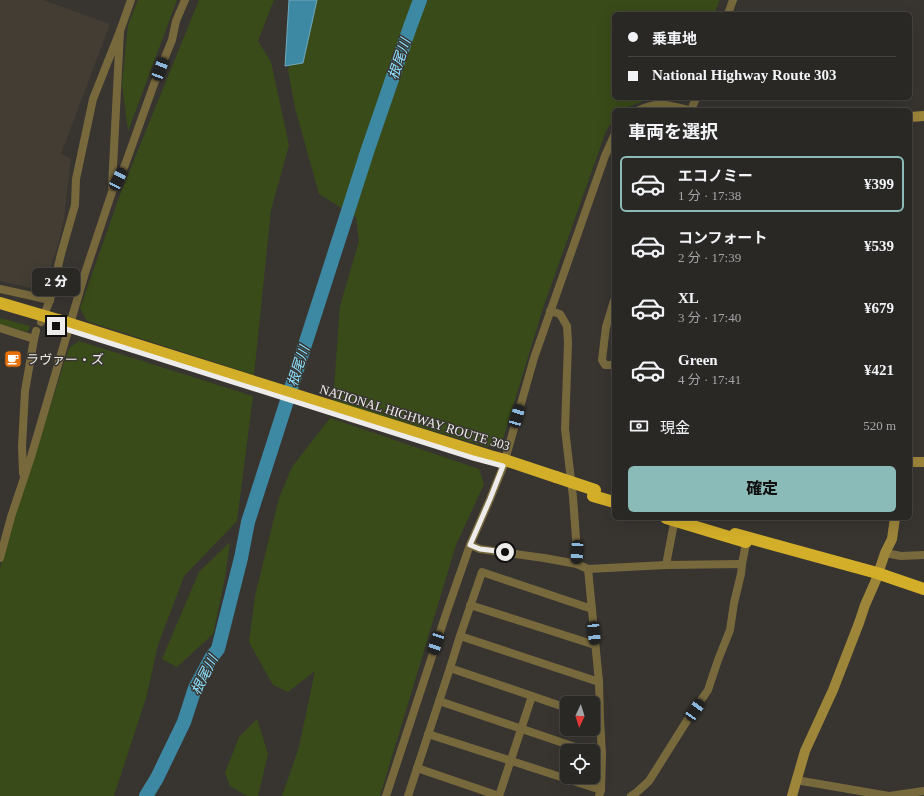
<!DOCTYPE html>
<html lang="ja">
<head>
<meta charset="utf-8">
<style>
	:root { --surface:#2a2825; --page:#32302d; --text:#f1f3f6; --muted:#a5a6a7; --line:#464442; --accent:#8bbbb9 }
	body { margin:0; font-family:"Times New Roman","Noto Sans JP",serif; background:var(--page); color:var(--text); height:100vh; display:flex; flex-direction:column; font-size:15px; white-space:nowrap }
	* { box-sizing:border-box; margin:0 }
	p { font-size:13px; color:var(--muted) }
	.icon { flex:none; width:22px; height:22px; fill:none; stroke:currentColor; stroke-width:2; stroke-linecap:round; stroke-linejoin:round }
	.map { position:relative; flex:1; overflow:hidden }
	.drawer { position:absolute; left:612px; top:108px; width:300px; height:412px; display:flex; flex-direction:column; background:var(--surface); border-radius:6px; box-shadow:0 4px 16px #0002,0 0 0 1px var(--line) }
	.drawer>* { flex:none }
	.hud { position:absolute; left:612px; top:12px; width:300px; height:88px; border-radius:6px; box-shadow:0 4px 16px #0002,0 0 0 1px var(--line); display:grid; align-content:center; height:88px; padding:0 16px; background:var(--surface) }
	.needle { width:26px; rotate:184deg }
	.fabs { position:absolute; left:560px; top:696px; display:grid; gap:8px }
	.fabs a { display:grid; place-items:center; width:40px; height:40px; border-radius:6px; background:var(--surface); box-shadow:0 4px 16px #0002,0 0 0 1px var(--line); font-size:20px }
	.end { position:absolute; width:18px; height:18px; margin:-9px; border:5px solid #eeecea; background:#111; box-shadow:0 0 0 2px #111 }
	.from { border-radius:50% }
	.bubble { position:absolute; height:28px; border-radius:6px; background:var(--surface); box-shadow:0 4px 16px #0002,0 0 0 1px var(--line); font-size:13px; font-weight:800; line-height:28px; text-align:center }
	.car { position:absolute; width:12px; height:24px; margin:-12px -6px; border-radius:5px; box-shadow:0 0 3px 1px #0007; background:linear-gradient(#222 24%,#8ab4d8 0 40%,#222 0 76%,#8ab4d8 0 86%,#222 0) }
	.hud b { display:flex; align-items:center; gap:14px; height:38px; font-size:15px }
	.hud b+b { border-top:1px solid var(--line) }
	.hud i { width:10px; height:10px; background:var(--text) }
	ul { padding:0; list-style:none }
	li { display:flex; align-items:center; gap:12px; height:56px; margin:0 8px 6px; padding:0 8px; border:2px solid transparent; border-radius:6px }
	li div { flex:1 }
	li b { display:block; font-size:15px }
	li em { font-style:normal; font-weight:800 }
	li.current { border-color:var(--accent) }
	li>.icon { width:36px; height:36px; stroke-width:1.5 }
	h2 { padding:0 16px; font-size:18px; line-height:48px }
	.pay { display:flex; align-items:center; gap:10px; height:44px; padding:0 16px; font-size:15px }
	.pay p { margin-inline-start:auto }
	.primary-button { display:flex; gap:8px; margin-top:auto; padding:8px 16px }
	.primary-button a { flex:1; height:46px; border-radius:6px; background:var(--accent); color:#111; font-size:16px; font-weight:800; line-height:46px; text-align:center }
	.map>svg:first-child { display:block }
	.built { fill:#443d34 }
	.green { fill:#394b18 }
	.water { fill:#3d89a4; stroke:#72a7b9 }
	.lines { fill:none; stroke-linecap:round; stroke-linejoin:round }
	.river { stroke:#3d89a4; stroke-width:14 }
	.street { stroke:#78693d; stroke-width:8 }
	.secondary { stroke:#9d853a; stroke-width:10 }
	.highway { stroke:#d3ae29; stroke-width:12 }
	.highway-bridge { stroke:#d3ae29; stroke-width:12 }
	.route { stroke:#eeecea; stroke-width:5 }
	.labels { text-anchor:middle; stroke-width:3; stroke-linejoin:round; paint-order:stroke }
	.poi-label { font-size:13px; fill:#eeecea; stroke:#383531; text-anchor:start }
	.street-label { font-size:13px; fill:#eeecea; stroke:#383531 }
	.water-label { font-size:14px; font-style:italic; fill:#8ce0ff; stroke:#383531 }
</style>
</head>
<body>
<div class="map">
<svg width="924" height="796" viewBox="0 0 924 796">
	<rect width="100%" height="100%" fill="#383531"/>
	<!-- built -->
	<polygon class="built" points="0,0 43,0 110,24 61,154 71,159 64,218 58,245 49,272 45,281 36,289 0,281"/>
	<!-- green -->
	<g class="green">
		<polygon points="138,0 177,0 128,131 122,84 128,25"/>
		<polygon points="199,0 274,0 258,41 271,62 289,145 271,210 254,375 87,321 80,308 121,192"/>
		<polygon points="311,0 720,0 714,14 614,14 614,98 679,98 673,100 649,99 619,110 614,110 614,119 606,131 543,308 503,439 487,447 333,401 340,306 359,241 356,217 319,194 295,108 288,70"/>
		<polygon points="0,318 30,326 28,332 0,324"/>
		<polygon points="79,341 253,396 237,521 184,576 158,645 146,698 114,796 0,796 0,569 11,529 69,348"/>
		<polygon points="330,418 479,469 484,484 456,545 380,796 282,796 299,747 315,671 288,692 273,685 249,642 255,596 279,498 292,467"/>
		<polygon points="230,542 225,578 213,634 177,667 162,659 199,572"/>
		<polygon points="257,719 268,754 258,796 247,796 230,786 225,773 239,737"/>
	</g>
	<!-- water -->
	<polygon class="water" points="289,0 317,0 303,63 285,66"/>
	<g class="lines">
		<!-- river -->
		<polyline class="river" points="146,796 157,778 184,722 195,688 211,658 218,649 241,558 248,522 367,152 410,27 420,0"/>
		<!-- street -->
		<g class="street">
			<polyline points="728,14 733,0"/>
			<path d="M639 110C658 101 669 105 688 110"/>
			<polyline points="691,110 696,98"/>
			<polyline points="112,187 120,31 131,0"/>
			<polyline points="0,289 50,300"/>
			<polyline points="614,301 606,327 602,360 605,365 614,365"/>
			<polyline points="550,311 560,314 567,326 568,343 565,429 573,497 577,552 577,564"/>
			<polyline points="41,322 50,300 61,254 75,205 76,179 93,99 120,31"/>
			<polyline points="0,328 34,339"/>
			<polyline points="23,473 22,446 25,391 34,339 36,331"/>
			<polyline points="470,545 480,549 544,558 577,564 588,569 599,682 600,718 602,755 601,790 599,796"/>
			<polyline points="885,553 901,556 924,555"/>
			<polyline points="0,558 11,517 31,457 85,273 112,192 125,165 154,84 172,40 176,21 185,0"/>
			<polyline points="666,565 675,518"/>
			<polyline points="588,569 666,565 742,564"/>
			<polyline points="470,605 595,645"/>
			<polyline points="592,609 482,572 460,636 599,682"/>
			<polyline points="460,636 450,668 567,708"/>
			<polyline points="439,701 587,751"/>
			<polyline points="428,734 601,790"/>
			<polyline points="417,768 499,796"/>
			<polyline points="796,780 889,796 924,791"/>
			<polyline points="386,796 446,614 470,545 490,499 503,467 534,358 605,156 614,136"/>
			<polyline points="408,796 450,668"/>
			<polyline points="499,796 532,696"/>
			<polyline points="631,796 637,792 649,781 688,719 708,690 718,660 730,630 734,603 741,574 742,564 747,538"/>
		</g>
		<!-- secondary -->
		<g class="secondary">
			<polyline points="910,117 924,116"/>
			<polyline points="910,462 924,462"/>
			<polyline points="792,796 805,751 833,690 859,623 865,605 876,580 885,553 892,539 895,518"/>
		</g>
		<!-- highway -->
		<g class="highway">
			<polyline points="58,320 490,456 505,460 556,477"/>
			<polyline points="593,496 614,502"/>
			<polyline points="735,534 877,573 924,589"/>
		</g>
		<!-- highway-bridge -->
		<g class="highway-bridge">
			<polyline points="0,303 58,320"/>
			<polyline points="556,477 595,490"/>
			<polyline points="666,518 746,542"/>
		</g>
	</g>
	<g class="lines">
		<!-- route -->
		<polyline class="route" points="56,326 473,458 503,466 490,499 470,545 480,549 505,552"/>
	</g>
	<!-- icons -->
	<defs>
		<symbol id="cafe-square" viewBox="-11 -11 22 22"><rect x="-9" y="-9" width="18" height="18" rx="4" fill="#e8710a" stroke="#383531"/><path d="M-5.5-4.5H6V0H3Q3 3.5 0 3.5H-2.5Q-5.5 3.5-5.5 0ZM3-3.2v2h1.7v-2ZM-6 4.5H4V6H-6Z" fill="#fff"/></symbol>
	</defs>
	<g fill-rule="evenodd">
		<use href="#cafe-square" x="3" y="349" width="20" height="20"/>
	</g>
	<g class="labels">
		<!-- poi labels -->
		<g class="poi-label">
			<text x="26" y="364">ラヴァー・ズ</text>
		</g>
		<!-- street labels -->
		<g class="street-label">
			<text transform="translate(415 417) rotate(17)" y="5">NATIONAL HIGHWAY ROUTE 303</text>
		</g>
		<!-- water labels -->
		<g class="water-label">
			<text transform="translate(399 59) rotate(-71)" y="5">根尾川</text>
			<text transform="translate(298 366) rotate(-72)" y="5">根尾川</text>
			<text transform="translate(204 675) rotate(-63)" y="5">根尾川</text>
		</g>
	</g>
</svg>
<div class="fabs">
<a><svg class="needle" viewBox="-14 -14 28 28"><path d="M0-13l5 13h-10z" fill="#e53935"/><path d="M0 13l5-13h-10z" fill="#a5a6a7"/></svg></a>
<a><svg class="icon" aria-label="locate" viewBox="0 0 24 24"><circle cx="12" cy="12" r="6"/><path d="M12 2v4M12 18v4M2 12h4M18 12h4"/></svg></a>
</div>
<i class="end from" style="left:505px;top:552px"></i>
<i class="end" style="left:56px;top:326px"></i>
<div class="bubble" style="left:32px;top:268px;width:48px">2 分</div>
<i class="car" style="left:160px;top:69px;rotate:21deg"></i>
<i class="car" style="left:118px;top:179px;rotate:26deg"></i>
<i class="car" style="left:517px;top:416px;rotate:16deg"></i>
<i class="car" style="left:577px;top:552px;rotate:183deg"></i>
<i class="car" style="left:594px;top:633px;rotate:175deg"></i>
<i class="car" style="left:436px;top:643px;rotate:198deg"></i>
<i class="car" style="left:695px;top:710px;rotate:35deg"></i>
<div class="hud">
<b><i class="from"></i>乗車地</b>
<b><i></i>National Highway Route 303</b>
</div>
<section class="drawer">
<h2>車両を選択</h2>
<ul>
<li class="current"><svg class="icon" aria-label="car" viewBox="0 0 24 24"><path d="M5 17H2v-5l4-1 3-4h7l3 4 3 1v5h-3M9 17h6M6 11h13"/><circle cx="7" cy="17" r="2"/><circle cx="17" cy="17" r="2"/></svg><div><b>エコノミー</b><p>1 分 · 17:38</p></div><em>¥399</em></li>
<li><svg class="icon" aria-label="car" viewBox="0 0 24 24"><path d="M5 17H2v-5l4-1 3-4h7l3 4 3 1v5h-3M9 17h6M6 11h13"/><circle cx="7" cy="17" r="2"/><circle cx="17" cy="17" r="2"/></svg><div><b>コンフォート</b><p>2 分 · 17:39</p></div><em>¥539</em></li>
<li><svg class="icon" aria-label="car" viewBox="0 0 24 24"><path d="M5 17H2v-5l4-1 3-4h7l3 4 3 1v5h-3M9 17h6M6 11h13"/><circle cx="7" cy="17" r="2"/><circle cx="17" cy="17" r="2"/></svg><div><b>XL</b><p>3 分 · 17:40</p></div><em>¥679</em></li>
<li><svg class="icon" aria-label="car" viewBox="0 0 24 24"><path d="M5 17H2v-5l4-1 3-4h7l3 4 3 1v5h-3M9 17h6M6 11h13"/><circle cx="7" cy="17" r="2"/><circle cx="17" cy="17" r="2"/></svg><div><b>Green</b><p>4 分 · 17:41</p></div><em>¥421</em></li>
</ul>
<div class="pay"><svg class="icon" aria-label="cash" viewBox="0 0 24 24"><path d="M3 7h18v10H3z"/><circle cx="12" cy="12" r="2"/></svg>現金<p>520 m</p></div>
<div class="primary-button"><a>確定</a></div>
</section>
</div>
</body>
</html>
